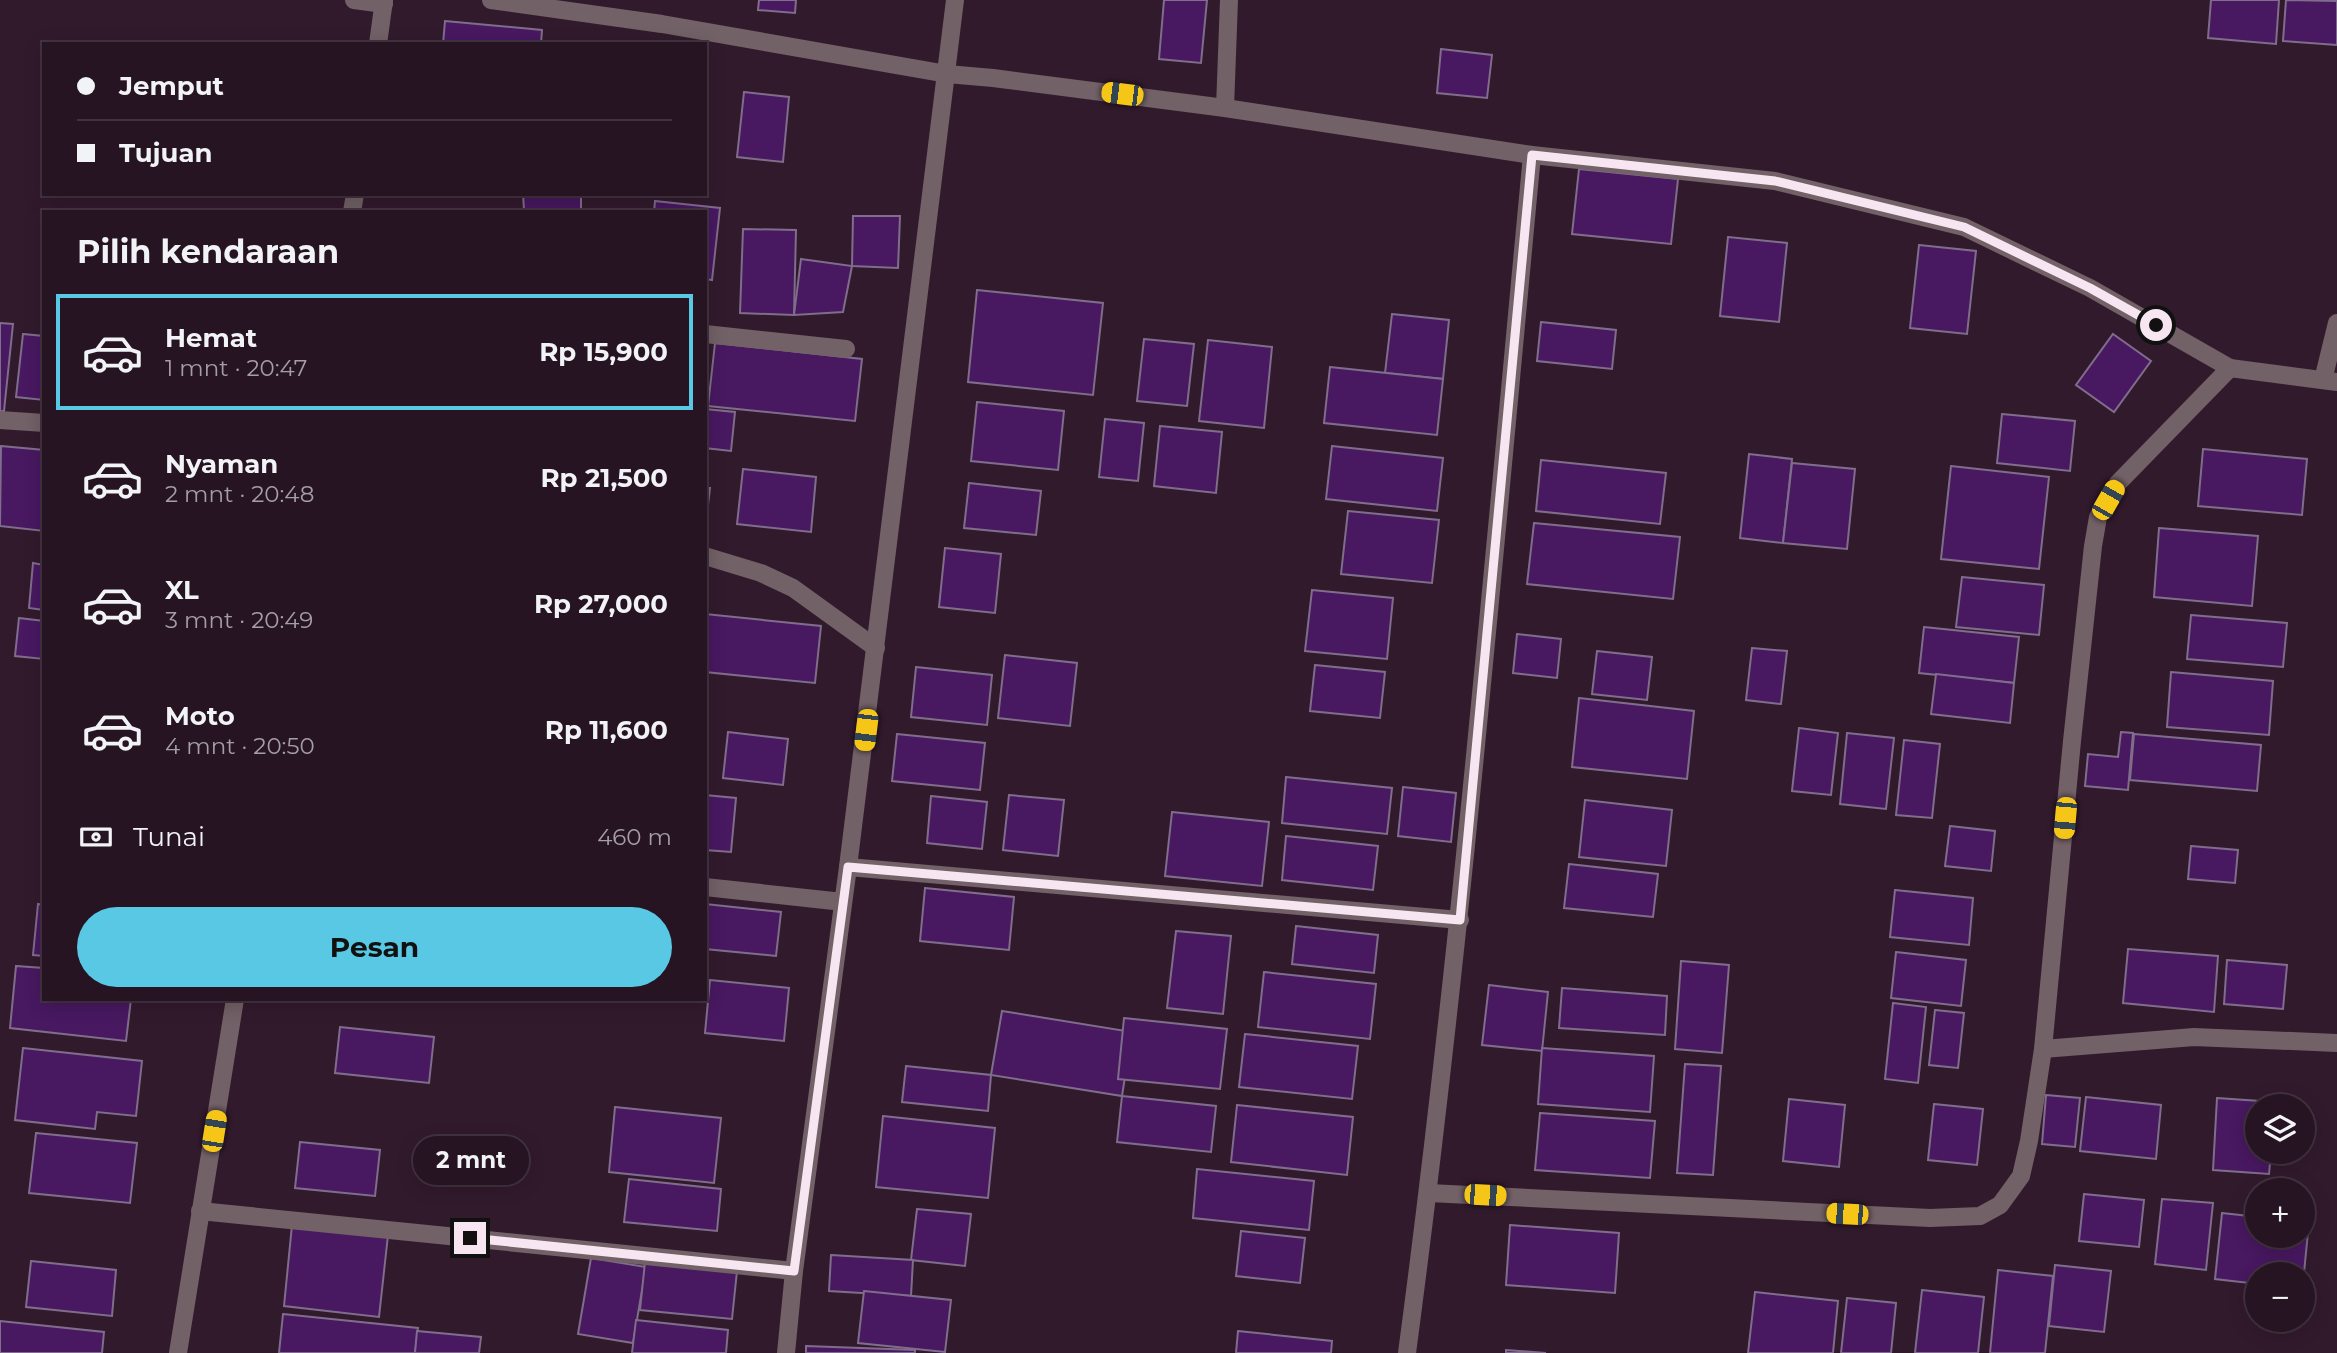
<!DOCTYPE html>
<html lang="id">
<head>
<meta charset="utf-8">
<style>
	:root { --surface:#261422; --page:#32212f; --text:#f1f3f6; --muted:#a49ea5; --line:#423340; --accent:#59c8e5 }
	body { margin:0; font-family:Montserrat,sans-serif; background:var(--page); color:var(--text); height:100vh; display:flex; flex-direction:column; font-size:26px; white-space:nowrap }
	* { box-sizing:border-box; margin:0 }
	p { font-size:23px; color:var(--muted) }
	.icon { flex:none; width:38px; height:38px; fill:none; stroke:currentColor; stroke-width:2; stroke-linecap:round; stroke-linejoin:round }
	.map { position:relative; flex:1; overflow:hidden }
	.panel { position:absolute; left:42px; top:210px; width:665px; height:791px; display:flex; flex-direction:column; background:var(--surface); border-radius:0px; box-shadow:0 4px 18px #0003,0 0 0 2px var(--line) }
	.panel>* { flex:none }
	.top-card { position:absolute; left:42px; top:42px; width:665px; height:154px; border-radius:0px; box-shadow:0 4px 18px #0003,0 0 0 2px var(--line); display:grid; align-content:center; height:154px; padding:0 35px; background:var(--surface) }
	.fabs { position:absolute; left:2245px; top:1094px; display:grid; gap:14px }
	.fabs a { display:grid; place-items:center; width:70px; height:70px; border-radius:50%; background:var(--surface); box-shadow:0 4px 18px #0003,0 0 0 2px var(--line); font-size:35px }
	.end { position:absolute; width:32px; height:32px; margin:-16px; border:9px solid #f7e6f2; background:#111; box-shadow:0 0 0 4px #111 }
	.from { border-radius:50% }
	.bubble { position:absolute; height:49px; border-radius:24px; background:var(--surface); box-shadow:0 4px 18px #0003,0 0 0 2px var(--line); font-size:23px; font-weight:700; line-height:49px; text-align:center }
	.car { position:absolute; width:21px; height:42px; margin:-21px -10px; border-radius:9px; box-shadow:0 0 5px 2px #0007; background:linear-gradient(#f5c518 24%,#345 0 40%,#f5c518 0 76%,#345 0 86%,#f5c518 0) }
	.top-card b { display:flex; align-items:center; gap:24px; height:66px; font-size:26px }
	.top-card b+b { border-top:2px solid var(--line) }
	.top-card i { width:18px; height:18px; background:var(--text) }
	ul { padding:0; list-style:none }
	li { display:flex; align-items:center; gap:21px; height:116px; margin:0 14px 10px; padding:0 21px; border:4px solid transparent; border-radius:0px }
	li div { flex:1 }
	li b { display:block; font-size:26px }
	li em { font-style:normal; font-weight:700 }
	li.selected { border-color:var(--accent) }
	li>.icon { width:63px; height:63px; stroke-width:1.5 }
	h2 { padding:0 35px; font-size:32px; line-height:84px }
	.pay { display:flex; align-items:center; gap:18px; height:77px; padding:0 35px; font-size:26px }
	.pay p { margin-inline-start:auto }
	.action { display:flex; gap:14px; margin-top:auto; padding:14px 35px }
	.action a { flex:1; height:80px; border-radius:42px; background:var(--accent); color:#111; font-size:28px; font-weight:700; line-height:80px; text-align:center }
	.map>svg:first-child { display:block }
	.building { fill:#481861; stroke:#7f6d8b; stroke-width:2 }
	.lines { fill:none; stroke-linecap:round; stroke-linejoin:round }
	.street { stroke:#726166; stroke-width:18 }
	.route { stroke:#f7e6f2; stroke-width:9 }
</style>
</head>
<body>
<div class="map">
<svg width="2337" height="1353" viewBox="0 0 2337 1353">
	<rect width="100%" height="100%" fill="#321a2d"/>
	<!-- building -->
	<g class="building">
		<polygon points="759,0 796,0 795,13 758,10"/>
		<polygon points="1164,0 1207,0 1201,63 1159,59"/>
		<polygon points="2211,0 2279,0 2276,44 2208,38"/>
		<polygon points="2286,0 2337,1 2337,45 2283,41"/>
		<polygon points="445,21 542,30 541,44 443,44"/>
		<polygon points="1441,49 1492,55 1487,98 1437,93"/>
		<polygon points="744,92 789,97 783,162 737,157"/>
		<polygon points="1579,169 1678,179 1671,244 1572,234"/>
		<polygon points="523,194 581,194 581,209 524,210"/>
		<polygon points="655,201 720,208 712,280 705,279 705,212 654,212"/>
		<polygon points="853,216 900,216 898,268 852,266"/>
		<polygon points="743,229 796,230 794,315 740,313"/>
		<polygon points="1728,237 1787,243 1779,322 1720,316"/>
		<polygon points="1919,245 1976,251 1967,334 1910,328"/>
		<polygon points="801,259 852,266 843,312 794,315"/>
		<polygon points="977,290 1103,303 1093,395 968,382"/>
		<polygon points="1392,314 1449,320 1443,379 1385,373"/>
		<polygon points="1541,322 1616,330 1612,369 1537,361"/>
		<polygon points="0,323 13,324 4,411 0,411"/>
		<polygon points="23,334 44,336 44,400 16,397"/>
		<polygon points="2113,334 2151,361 2114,412 2076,385"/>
		<polygon points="1144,339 1194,344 1187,406 1137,401"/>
		<polygon points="1208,340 1272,347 1264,428 1199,421"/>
		<polygon points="715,343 862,359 855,421 708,406"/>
		<polygon points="1330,367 1443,379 1437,435 1324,423"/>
		<polygon points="977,402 1064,411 1058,470 971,461"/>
		<polygon points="705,409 735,412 731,451 705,448"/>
		<polygon points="2002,414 2075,421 2070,471 1997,463"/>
		<polygon points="1105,419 1144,423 1138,481 1099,477"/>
		<polygon points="1160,426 1222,432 1216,493 1154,486"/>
		<polygon points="1,446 44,450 44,531 0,526"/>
		<polygon points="1332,446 1443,458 1437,511 1326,499"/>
		<polygon points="2203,449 2307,459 2302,515 2198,506"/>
		<polygon points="1749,454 1792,459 1783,543 1740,538"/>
		<polygon points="1541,460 1666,473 1660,524 1536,511"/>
		<polygon points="1792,463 1855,469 1847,549 1783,543"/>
		<polygon points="1951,466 2049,477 2039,569 1941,559"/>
		<polygon points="743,469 816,477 811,532 737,524"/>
		<polygon points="969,483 1041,491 1036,535 964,528"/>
		<polygon points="705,488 710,488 705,530"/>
		<polygon points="1348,511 1439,520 1432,583 1341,574"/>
		<polygon points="1534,523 1680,537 1673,599 1527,584"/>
		<polygon points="2159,528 2258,536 2252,606 2154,597"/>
		<polygon points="945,548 1001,554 995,613 939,607"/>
		<polygon points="33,563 44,565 44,610 29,608"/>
		<polygon points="1962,577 2044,585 2039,635 1956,627"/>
		<polygon points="1312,590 1393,598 1387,659 1305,651"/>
		<polygon points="705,614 821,626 815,683 705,672"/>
		<polygon points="2191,615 2287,623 2283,667 2187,659"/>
		<polygon points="19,618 44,621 44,659 15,656"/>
		<polygon points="1924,627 2019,637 2014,683 1919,673"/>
		<polygon points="1517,634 1561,639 1557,678 1513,673"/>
		<polygon points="1752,648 1787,651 1781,704 1746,700"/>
		<polygon points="1597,651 1652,657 1647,700 1592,694"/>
		<polygon points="1005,655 1077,663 1070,726 998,718"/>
		<polygon points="1315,665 1385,672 1380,718 1310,711"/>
		<polygon points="916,667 992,675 987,725 911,717"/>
		<polygon points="2171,672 2273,681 2269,735 2167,727"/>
		<polygon points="1936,674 2014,683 2010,723 1931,714"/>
		<polygon points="1579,698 1694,711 1687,779 1572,767"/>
		<polygon points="1799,728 1838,733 1831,795 1792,791"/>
		<polygon points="728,732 788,739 783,785 723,778"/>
		<polygon points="2121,732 2133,733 2128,790 2085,786 2088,754 2118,757"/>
		<polygon points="1847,733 1894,738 1886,809 1840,804"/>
		<polygon points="897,734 985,743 980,790 892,781"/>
		<polygon points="2134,734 2261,745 2257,791 2130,780"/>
		<polygon points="1904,740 1940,744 1932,818 1896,815"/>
		<polygon points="1286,777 1392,788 1387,834 1282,823"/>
		<polygon points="1403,787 1456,793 1451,842 1398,836"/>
		<polygon points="705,795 736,798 731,852 705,850"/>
		<polygon points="1009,795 1064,800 1058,856 1003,850"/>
		<polygon points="931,796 987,802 982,849 927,843"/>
		<polygon points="1585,800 1672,810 1666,866 1579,857"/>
		<polygon points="1172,812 1269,822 1262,886 1165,876"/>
		<polygon points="1950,826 1995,831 1991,871 1945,866"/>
		<polygon points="1286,836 1378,846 1373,890 1282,880"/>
		<polygon points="2191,846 2238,850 2235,883 2188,879"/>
		<polygon points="1569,864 1658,874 1653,917 1564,908"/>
		<polygon points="925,888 1014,897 1009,950 920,941"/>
		<polygon points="1895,890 1973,898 1969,945 1890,937"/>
		<polygon points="38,904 44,905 44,956 33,955"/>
		<polygon points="705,904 781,912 776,956 705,949"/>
		<polygon points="1296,926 1378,935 1374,973 1292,964"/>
		<polygon points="1176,931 1231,936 1223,1014 1167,1008"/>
		<polygon points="2128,949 2218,956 2214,1012 2123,1003"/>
		<polygon points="1896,952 1966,960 1961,1006 1891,998"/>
		<polygon points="2227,960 2287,965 2283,1009 2224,1004"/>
		<polygon points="1681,961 1729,965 1722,1053 1675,1049"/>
		<polygon points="16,966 44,968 44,999 131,999 126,1041 10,1028"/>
		<polygon points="1264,972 1376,984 1370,1039 1258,1027"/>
		<polygon points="710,980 789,988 784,1041 705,1033"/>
		<polygon points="1489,985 1548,992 1542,1051 1482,1045"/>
		<polygon points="1562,988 1667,996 1665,1035 1559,1028"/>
		<polygon points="1893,1003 1926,1007 1918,1083 1885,1079"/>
		<polygon points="1935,1010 1964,1013 1958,1068 1929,1065"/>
		<polygon points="1002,1011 1132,1032 1122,1096 991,1075"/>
		<polygon points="1124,1018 1227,1029 1220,1089 1118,1079"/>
		<polygon points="340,1027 434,1037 429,1083 335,1073"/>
		<polygon points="1245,1034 1358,1046 1352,1099 1239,1087"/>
		<polygon points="23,1048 142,1061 136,1116 97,1112 95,1129 15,1120"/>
		<polygon points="1542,1048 1654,1056 1650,1112 1538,1104"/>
		<polygon points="1685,1064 1721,1066 1713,1175 1677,1173"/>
		<polygon points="906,1066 991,1075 988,1111 902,1102"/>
		<polygon points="2046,1095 2080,1098 2075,1147 2042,1144"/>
		<polygon points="1122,1096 1216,1106 1211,1152 1117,1142"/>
		<polygon points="2086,1097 2161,1105 2156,1159 2080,1151"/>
		<polygon points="2217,1098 2274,1102 2274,1106 2258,1106 2258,1152 2271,1152 2269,1174 2213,1170"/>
		<polygon points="1789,1099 1845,1105 1839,1167 1783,1161"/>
		<polygon points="1934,1104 1983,1109 1977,1165 1928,1160"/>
		<polygon points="1237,1105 1353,1117 1347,1175 1231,1162"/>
		<polygon points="615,1107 721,1118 714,1183 609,1172"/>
		<polygon points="1540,1113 1655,1121 1650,1178 1535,1170"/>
		<polygon points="883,1116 995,1128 988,1198 876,1187"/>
		<polygon points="36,1133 137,1143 130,1203 29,1193"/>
		<polygon points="300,1142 380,1150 375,1196 295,1188"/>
		<polygon points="1197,1169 1314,1181 1309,1230 1193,1218"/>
		<polygon points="629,1179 721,1189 717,1231 624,1222"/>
		<polygon points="2084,1194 2144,1200 2139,1247 2079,1241"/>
		<polygon points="2162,1199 2213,1203 2206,1270 2155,1264"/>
		<polygon points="917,1209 971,1214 965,1266 911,1260"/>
		<polygon points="2222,1213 2258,1217 2258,1236 2303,1236 2303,1222 2309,1222 2303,1283 2303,1274 2258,1274 2258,1284 2215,1279"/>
		<polygon points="292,1225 388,1235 379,1317 284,1306"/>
		<polygon points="1510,1225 1619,1233 1615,1293 1506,1285"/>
		<polygon points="1241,1231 1305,1238 1300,1283 1236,1276"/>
		<polygon points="831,1255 913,1260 911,1296 829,1291"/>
		<polygon points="591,1258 646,1267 633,1343 578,1334"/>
		<polygon points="31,1261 116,1270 112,1316 26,1307"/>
		<polygon points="645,1262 737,1271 732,1319 640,1310"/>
		<polygon points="2055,1265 2111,1271 2104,1332 2049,1326"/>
		<polygon points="1998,1270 2053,1276 2045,1353 1990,1353"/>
		<polygon points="1922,1290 1984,1297 1978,1353 1915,1353"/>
		<polygon points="864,1291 951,1300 945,1352 858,1343"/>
		<polygon points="1755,1292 1838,1301 1833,1353 1748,1353"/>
		<polygon points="1847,1298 1896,1303 1891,1353 1841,1353"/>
		<polygon points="283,1314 418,1328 415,1353 279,1353"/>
		<polygon points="636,1320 728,1330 726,1353 632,1353"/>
		<polygon points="0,1321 104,1332 102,1353 0,1353"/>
		<polygon points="417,1331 481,1337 479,1353 415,1353"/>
		<polygon points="1238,1331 1332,1341 1331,1353 1236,1353"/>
		<polygon points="806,1346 915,1350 915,1353 806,1353"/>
		<polygon points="1506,1350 1546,1353 1506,1353"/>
	</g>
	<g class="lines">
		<!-- street -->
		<g class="street">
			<polyline points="354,0 384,4"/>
			<polyline points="491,0 662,24 947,74 993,78 1225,108 1532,155 1775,181 1964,227 2090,288 2230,368"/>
			<polyline points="378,44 384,0"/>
			<polyline points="1225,108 1229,0"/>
			<polyline points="352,212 355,194"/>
			<polyline points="705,334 846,349"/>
			<polyline points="2323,380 2337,323"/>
			<polyline points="0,420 44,423"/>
			<polyline points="705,556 761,573 793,588 876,648"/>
			<polyline points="848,867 1460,920"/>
			<polyline points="705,887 843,902"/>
			<polyline points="2043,1049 2194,1037 2337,1043"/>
			<polyline points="1429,1193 1930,1218 1980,1216 2000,1205 2021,1176 2029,1141 2043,1049 2072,741 2093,546 2098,517 2118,483 2230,368 2337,382"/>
			<polyline points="200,1211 794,1271"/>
			<polyline points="178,1353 235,999"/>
			<polyline points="786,1353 794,1271 848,867 955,0"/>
			<path d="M1407 1353C1460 955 1494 555 1532 155"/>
		</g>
	</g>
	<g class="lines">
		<!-- route -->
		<polyline class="route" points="470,1238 794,1271 848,867 1460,920 1532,155 1775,181 1964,227 2090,288 2156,325"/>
	</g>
</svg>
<div class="fabs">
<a><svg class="icon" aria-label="layers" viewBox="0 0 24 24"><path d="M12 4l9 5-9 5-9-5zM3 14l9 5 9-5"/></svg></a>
<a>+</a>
<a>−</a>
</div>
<i class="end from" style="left:2156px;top:325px"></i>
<i class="end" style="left:470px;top:1238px"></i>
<div class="bubble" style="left:413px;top:1136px;width:116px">2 mnt</div>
<i class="car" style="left:1122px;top:94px;rotate:277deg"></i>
<i class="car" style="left:2108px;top:500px;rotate:30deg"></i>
<i class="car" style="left:866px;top:730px;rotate:187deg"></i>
<i class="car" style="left:2065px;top:818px;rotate:185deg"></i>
<i class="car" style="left:214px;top:1131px;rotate:9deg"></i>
<i class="car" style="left:1485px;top:1195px;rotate:93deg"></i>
<i class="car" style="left:1847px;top:1214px;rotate:273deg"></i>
<div class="top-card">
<b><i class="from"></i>Jemput</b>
<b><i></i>Tujuan</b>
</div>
<section class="panel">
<h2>Pilih kendaraan</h2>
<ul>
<li class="selected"><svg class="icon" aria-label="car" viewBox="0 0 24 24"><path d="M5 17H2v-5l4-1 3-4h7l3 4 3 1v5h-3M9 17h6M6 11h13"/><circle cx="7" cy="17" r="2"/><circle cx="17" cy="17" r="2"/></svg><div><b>Hemat</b><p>1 mnt · 20:47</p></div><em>Rp 15,900</em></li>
<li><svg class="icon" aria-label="car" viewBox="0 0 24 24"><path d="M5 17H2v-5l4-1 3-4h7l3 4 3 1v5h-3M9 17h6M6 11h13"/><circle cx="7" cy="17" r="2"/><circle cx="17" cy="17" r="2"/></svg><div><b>Nyaman</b><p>2 mnt · 20:48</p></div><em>Rp 21,500</em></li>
<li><svg class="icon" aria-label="car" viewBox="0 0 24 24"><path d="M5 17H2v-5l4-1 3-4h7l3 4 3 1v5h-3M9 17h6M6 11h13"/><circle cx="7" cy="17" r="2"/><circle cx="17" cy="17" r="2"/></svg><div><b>XL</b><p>3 mnt · 20:49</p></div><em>Rp 27,000</em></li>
<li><svg class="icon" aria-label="car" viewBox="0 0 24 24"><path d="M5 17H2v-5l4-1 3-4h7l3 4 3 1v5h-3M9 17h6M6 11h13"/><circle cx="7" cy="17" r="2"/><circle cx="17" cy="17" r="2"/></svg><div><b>Moto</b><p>4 mnt · 20:50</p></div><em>Rp 11,600</em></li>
</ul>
<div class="pay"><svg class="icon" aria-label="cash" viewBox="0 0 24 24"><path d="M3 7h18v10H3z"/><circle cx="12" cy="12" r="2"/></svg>Tunai<p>460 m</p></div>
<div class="action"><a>Pesan</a></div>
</section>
</div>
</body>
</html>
